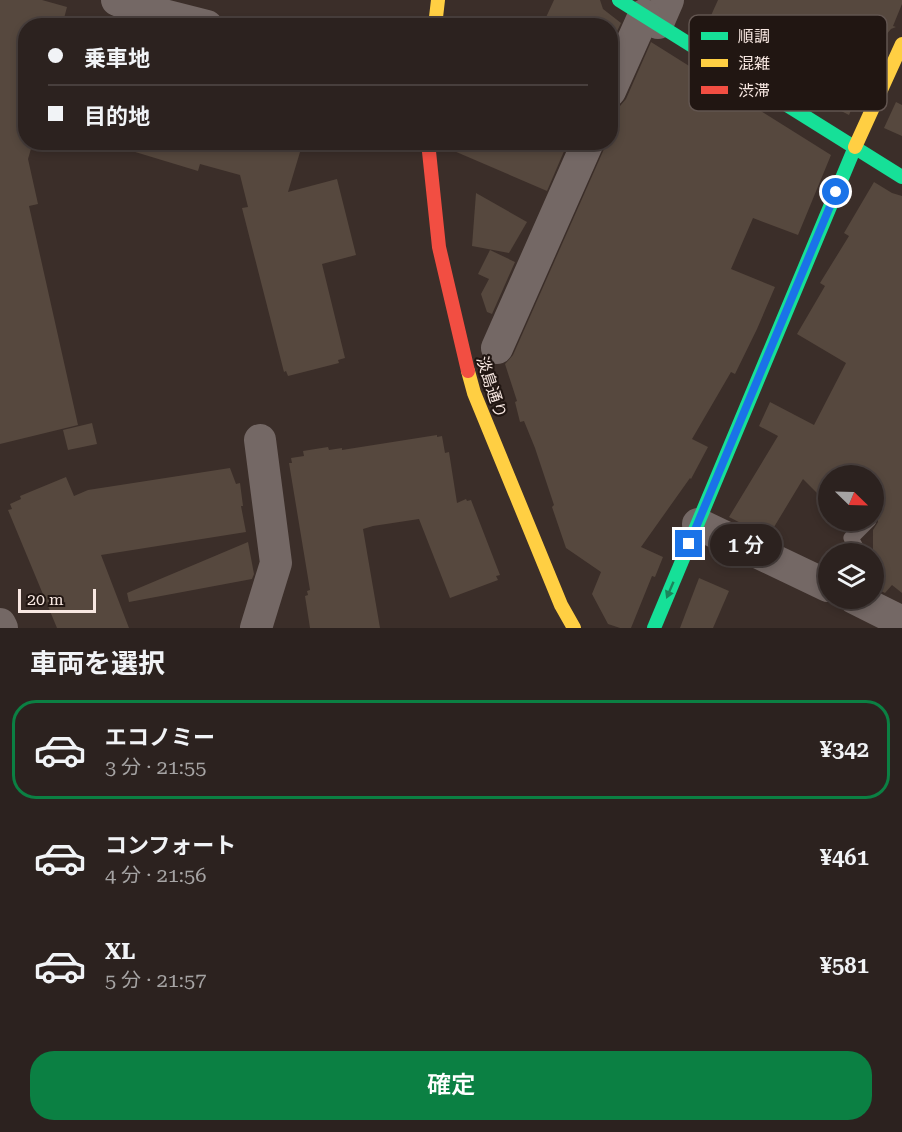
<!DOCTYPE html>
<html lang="ja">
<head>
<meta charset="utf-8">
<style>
	:root { --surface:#2c221f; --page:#382f2c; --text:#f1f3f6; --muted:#a6a4a4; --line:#483f3d; --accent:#0b8043 }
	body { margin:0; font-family:"Roboto Serif","Noto Sans JP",serif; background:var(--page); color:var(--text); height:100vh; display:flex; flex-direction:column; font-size:22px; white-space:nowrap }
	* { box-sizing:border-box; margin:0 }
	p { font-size:20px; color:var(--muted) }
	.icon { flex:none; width:33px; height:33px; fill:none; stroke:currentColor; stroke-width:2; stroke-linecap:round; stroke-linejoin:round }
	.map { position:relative; height:628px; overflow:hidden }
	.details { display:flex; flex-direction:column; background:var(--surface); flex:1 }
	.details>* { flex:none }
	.banner { position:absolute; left:18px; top:18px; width:600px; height:132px; border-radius:24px; box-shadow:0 3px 9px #0003,0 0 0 2px var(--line); display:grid; align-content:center; height:132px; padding:0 30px; background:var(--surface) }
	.needle { width:39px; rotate:113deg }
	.tools { position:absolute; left:818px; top:465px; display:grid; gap:12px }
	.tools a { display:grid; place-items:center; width:66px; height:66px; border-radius:50%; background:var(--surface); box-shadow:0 3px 9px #0003,0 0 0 2px var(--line); font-size:30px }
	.scale { position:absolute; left:18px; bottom:15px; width:78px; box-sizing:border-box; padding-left:6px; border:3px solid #f8e8e2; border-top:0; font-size:16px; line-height:21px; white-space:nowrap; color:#f8e8e2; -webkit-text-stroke:4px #211612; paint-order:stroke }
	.end { position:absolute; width:27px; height:27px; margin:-14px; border:8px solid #1a73e8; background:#fff; box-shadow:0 0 0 3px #fff }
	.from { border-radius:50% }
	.bubble { position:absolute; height:42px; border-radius:21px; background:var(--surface); box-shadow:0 3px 9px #0003,0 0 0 2px var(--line); font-size:20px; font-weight:600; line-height:42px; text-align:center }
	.banner b { display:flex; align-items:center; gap:21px; height:57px; font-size:22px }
	.banner b+b { border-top:2px solid var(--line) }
	.banner i { width:15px; height:15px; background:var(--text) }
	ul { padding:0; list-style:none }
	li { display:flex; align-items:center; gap:18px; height:99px; margin:0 12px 9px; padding:0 18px; border:3px solid transparent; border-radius:24px }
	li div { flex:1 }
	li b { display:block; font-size:22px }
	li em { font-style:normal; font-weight:600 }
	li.current { border-color:var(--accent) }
	li>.icon { width:54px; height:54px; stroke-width:1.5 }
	h2 { padding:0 30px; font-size:27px; line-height:72px }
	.button { display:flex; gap:12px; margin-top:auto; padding:12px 30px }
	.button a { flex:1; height:69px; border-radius:24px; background:var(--accent); color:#fff; font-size:24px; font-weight:600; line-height:69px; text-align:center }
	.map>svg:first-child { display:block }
	.building { fill:#56483e }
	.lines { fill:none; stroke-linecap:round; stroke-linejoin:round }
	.lane { stroke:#746865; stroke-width:15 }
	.street { stroke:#746865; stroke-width:32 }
	.fast { stroke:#16e098; stroke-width:14 }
	.slow { stroke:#ffcf43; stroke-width:14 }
	.jam { stroke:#f24e42; stroke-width:14 }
	.oneway { fill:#1b855c }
	.route { stroke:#1a73e8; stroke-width:8 }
	.labels { text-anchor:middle; stroke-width:4.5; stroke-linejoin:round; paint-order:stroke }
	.street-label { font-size:16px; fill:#f8e8e2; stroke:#211612 }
	.key { fill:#211612; stroke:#625550; stroke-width:1.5 }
	.key-label { font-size:16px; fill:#f8e8e2 }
</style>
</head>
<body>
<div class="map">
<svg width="902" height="628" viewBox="0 0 902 628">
	<rect width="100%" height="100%" fill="#3b2e29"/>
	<!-- building -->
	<g class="building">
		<polygon points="0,0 42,0 67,7 62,26 26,26 26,142 33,142 28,159 38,204 29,206 78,425 0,444"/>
		<polygon points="554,0 600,0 603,9 621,23 610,46 610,26 542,26"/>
		<polygon points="718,0 902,0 902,4 893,26 896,27 891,29 885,36 860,84 862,85 849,115 794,87 704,31"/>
		<polygon points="651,42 831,155 798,235 753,218 731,269 775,287 757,329 735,374 731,372 692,439 708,447 691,479 690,478 641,547 663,557 655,577 652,576 631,628 620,628 608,624 592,594 601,572 566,548 552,507 554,505 535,448 524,421 520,422 515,402 517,401 505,364 513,355 604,149 606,142 610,142 610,109 620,106 626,99"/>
		<polygon points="896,102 902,105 902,136 884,128"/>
		<polygon points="122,142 303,142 288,192 337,179 356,255 322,264 345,358 338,360 339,363 288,376 286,371 284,372 242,208 248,207 240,175 200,164 198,171 122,148"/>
		<polygon points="447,142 568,142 547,191 447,148"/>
		<polygon points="874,182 892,193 902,196 902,593 892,585 885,593 873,587 873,530 878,522 878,517 873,511 873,476 828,476 828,504 803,479 768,537 729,517 778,436 759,426 770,402 814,425 846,363 797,334 825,286 820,283 849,236 844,233"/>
		<polygon points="476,193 527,222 509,253 472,246"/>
		<polygon points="490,250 515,262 492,314 487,312 481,294 489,279 478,274"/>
		<polygon points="92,423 97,444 68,450 63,430"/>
		<polygon points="437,435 437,437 442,436 445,453 449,452 457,503 466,499 467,501 471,500 500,575 496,576 498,580 450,598 419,519 373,526 363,529 380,628 310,628 305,596 308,595 307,591 310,590 289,463 292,463 291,458 304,456 303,451 328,447 329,450 342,448 342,450"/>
		<polygon points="230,468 236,484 240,483 243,506 241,506 246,532 101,555 129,628 57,628 8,510 12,509 10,504 21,499 20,496 66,477 74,496 88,490"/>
		<polygon points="248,542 254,574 252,579 129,602 127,593"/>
		<polygon points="699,578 729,591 713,628 680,628"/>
	</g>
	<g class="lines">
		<!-- lane -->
		<polyline class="lane" points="855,554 858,551 851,538 869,520"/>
		<!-- street -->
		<g class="street">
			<polyline points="117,0 136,8 207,26"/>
			<polyline points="658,23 668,0"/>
			<polyline points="610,91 644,15"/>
			<polyline points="497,348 588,142"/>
			<polyline points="698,524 828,586"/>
			<polyline points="854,598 902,622"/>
			<polyline points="0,624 2,628"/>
			<polyline points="256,628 276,563 260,440"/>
		</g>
		<!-- fast -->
		<g class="fast">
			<polyline points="619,0 902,177"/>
			<polyline points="654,628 855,147"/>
		</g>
		<!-- slow -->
		<g class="slow">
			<polyline points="435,26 438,0"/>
			<polyline points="855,147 902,44"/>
			<polyline points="468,371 474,393 561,605 574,628"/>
		</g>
		<!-- jam -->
		<polyline class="jam" points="428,142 439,247 468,371"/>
	</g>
	<!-- one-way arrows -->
	<defs><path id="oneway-solid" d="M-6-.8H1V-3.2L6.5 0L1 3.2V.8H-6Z" transform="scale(1.5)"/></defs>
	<use class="oneway" href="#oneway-solid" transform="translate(670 590) rotate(113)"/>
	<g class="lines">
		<!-- route -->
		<polyline class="route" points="689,544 836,192"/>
	</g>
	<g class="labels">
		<!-- street labels -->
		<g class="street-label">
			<text transform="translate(492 387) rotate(72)" y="6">淡島通り</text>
		</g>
	</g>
	<!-- legend -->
	<rect x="689" y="15" width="198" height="96" rx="9" class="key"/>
	<rect x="701" y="32" width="27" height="8" fill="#16e098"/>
	<rect x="701" y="59" width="27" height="8" fill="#ffcf43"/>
	<rect x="701" y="86" width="27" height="8" fill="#f24e42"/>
	<g class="key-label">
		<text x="738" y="42">順調</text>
		<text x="738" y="69">混雑</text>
		<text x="738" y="96">渋滞</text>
	</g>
</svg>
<div class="tools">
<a><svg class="needle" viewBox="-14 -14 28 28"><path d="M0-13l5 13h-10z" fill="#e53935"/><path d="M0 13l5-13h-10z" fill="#a6a4a4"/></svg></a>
<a><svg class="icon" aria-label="layers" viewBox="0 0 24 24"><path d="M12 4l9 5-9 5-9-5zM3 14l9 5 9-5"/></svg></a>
</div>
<div class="scale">20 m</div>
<i class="end from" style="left:836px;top:192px"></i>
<i class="end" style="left:689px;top:544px"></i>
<div class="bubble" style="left:710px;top:524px;width:72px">1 分</div>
<div class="banner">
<b><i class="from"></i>乗車地</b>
<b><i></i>目的地</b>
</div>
</div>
<section class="details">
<h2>車両を選択</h2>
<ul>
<li class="current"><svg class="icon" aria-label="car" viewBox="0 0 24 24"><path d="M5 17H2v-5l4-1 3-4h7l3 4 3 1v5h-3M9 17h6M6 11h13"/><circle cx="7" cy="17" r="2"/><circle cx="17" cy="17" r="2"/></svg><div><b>エコノミー</b><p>3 分 · 21:55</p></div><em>¥342</em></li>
<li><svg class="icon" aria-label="car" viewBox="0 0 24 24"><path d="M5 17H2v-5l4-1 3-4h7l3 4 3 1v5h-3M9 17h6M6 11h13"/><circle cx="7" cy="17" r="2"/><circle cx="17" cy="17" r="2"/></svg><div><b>コンフォート</b><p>4 分 · 21:56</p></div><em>¥461</em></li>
<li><svg class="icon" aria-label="car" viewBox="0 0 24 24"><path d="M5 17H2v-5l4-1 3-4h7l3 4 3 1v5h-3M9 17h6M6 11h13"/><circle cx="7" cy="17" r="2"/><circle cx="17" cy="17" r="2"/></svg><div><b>XL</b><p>5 分 · 21:57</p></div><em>¥581</em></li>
</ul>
<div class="button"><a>確定</a></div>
</section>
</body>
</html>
